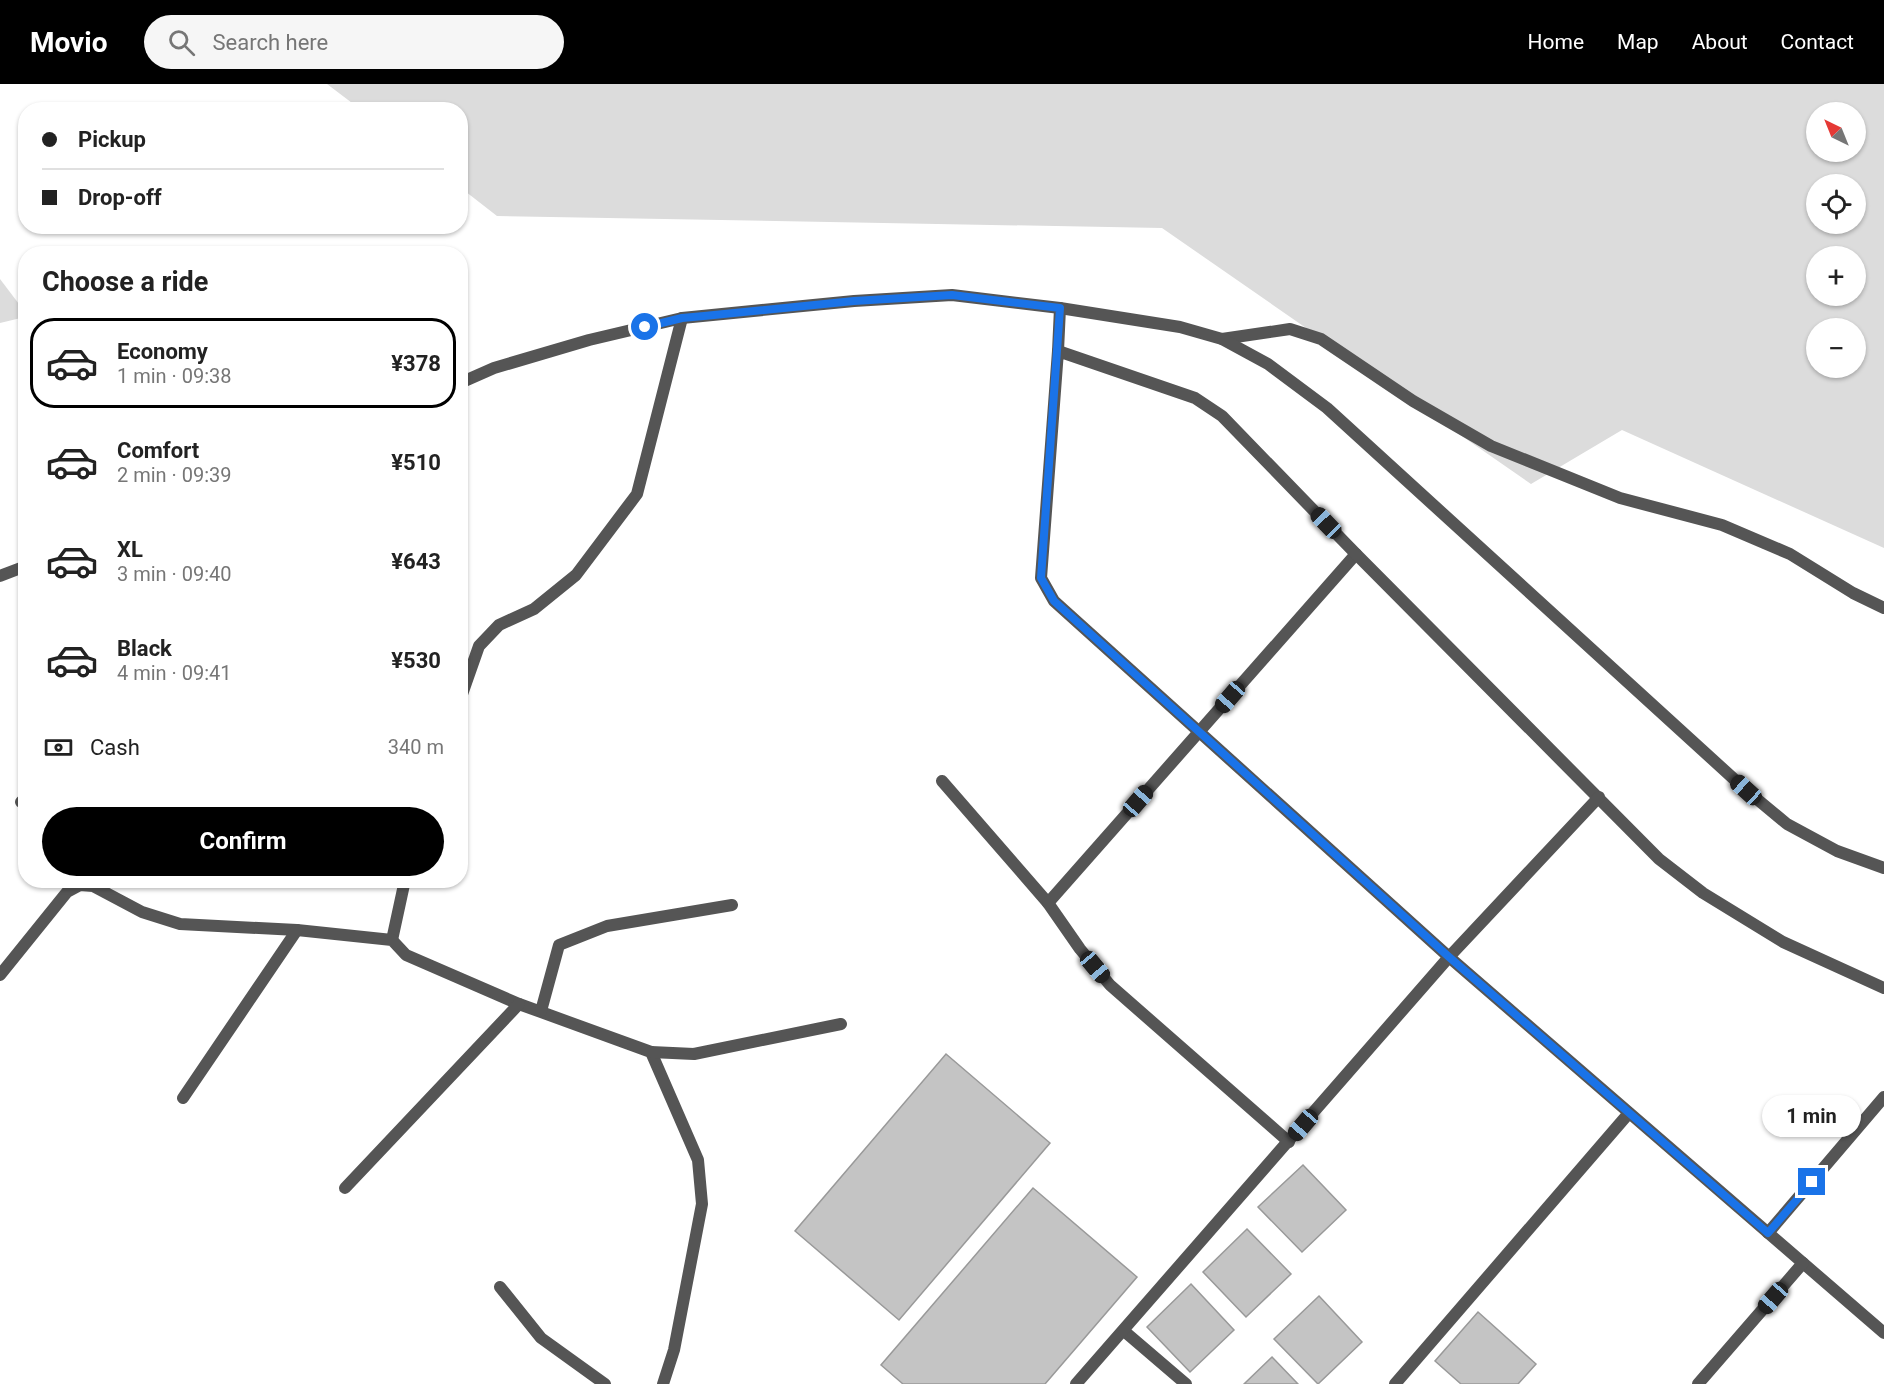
<!DOCTYPE html>
<html lang="en">
<head>
<meta charset="utf-8">
<style>
	:root { --surface:#fff; --page:#f6f6f6; --text:#222; --muted:#767676; --line:#e0e0e0; --accent:#000 }
	body { margin:0; font-family:Roboto,sans-serif; background:var(--page); color:var(--text); height:100vh; display:flex; flex-direction:column; font-size:22px; white-space:nowrap }
	* { box-sizing:border-box; margin:0 }
	p { font-size:20px; color:var(--muted) }
	.icon { flex:none; width:33px; height:33px; fill:none; stroke:currentColor; stroke-width:2; stroke-linecap:round; stroke-linejoin:round }
	.map { position:relative; flex:1; overflow:hidden }
	.panel { position:absolute; left:18px; top:162px; width:450px; height:642px; display:flex; flex-direction:column; background:var(--surface); border-radius:24px; box-shadow:0 2px 4px #0004 }
	.panel>* { flex:none }
	.banner { position:absolute; left:18px; top:18px; width:450px; height:132px; border-radius:24px; box-shadow:0 2px 4px #0004; display:grid; align-content:center; height:132px; padding:0 24px; background:var(--surface) }
	.needle { width:39px; rotate:317deg }
	.fabs { position:absolute; left:1806px; top:18px; display:grid; gap:12px }
	.fabs a { display:grid; place-items:center; width:60px; height:60px; border-radius:50%; background:var(--surface); box-shadow:0 2px 4px #0004; font-size:30px }
	.end { position:absolute; width:27px; height:27px; margin:-14px; border:8px solid #1a73e8; background:#fff; box-shadow:0 0 0 3px #fff }
	.from { border-radius:50% }
	.bubble { position:absolute; height:42px; border-radius:21px; background:var(--surface); box-shadow:0 2px 4px #0004; font-size:20px; font-weight:700; line-height:42px; text-align:center }
	.car { position:absolute; width:18px; height:36px; margin:-18px -9px; border-radius:8px; box-shadow:0 0 4px 2px #0007; background:linear-gradient(#222 24%,#8ab4d8 0 40%,#222 0 76%,#8ab4d8 0 86%,#222 0) }
	.banner b { display:flex; align-items:center; gap:21px; height:57px; font-size:22px }
	.banner b+b { border-top:2px solid var(--line) }
	.banner i { width:15px; height:15px; background:var(--text) }
	ul { padding:0; list-style:none }
	li { display:flex; align-items:center; gap:18px; height:90px; margin:0 12px 9px; padding:0 12px; border:3px solid transparent; border-radius:24px }
	li div { flex:1 }
	li b { display:block; font-size:22px }
	li em { font-style:normal; font-weight:700 }
	li.active { border-color:var(--accent) }
	li>.icon { width:54px; height:54px; stroke-width:1.5 }
	h2 { padding:0 24px; font-size:27px; line-height:72px }
	.pay { display:flex; align-items:center; gap:15px; height:66px; padding:0 24px; font-size:22px }
	.pay p { margin-inline-start:auto }
	.action { display:flex; gap:12px; margin-top:auto; padding:12px 24px }
	.action a { flex:1; height:69px; border-radius:36px; background:var(--accent); color:#fff; font-size:24px; font-weight:700; line-height:69px; text-align:center }
	header { display:flex; align-items:center; gap:36px; box-sizing:border-box; height:84px; padding:0 30px; background:var(--accent); color:#fff }
	header strong { font-size:28px }
	nav { display:flex; gap:33px; margin-inline-start:auto; font-size:21px }
	.search { width:420px; height:54px; background:var(--page); display:flex; align-items:center; gap:15px; box-sizing:border-box; padding:0 21px; border-radius:33px; color:var(--muted); font-size:22px }
	.map>svg:first-child { display:block }
	.green { fill:#dcdcdc; fill-rule:evenodd }
	.building { fill:#c4c4c4; stroke:#999; stroke-width:1.5 }
	.lines { fill:none; stroke-linecap:round; stroke-linejoin:round }
	.minor { stroke:#555; stroke-width:12 }
	.tertiary { stroke:#555; stroke-width:12 }
	.route { stroke:#1a73e8; stroke-width:8 }
</style>
</head>
<body>
<header>
<strong>Movio</strong>
<div class="search"><svg class="icon" aria-label="search" viewBox="0 0 24 24"><circle cx="10" cy="10" r="6"/><path d="M15 15l6 6"/></svg>Search here</div>
<nav><a>Home</a><a>Map</a><a>About</a><a>Contact</a></nav>
</header>
<div class="map">
<svg width="1884" height="1300" viewBox="0 0 1884 1300">
	<rect width="100%" height="100%" fill="#fff"/>
	<!-- green -->
	<g class="green">
		<path d="M327 0H1884V464L1622 346 1531 400 1162 144 497 132 461 104 460 26 360 25ZM1816 28H1856V68H1816ZM1816 100H1856V140H1816ZM1816 172H1856V212H1816ZM1816 244H1856V284H1816Z"/>
		<polygon points="0,195 25,228 25,233 0,239"/>
	</g>
	<!-- building -->
	<g class="building">
		<polygon points="946,970 1050,1059 899,1236 795,1147"/>
		<polygon points="1303,1081 1346,1126 1302,1168 1258,1123"/>
		<polygon points="1033,1104 1137,1193 1045,1300 903,1300 881,1281"/>
		<polygon points="1247,1145 1291,1190 1246,1233 1203,1188"/>
		<polygon points="1191,1200 1234,1246 1190,1288 1147,1243"/>
		<polygon points="1319,1212 1362,1258 1318,1300 1274,1255"/>
		<polygon points="1478,1228 1536,1280 1518,1300 1461,1300 1435,1277"/>
		<polygon points="1272,1273 1298,1300 1244,1300"/>
	</g>
	<g class="lines">
		<!-- minor -->
		<g class="minor">
			<polyline points="1222,255 1290,245 1321,255 1413,317 1491,362 1620,414 1722,441 1790,470 1853,509 1884,524"/>
			<polyline points="1058,267 1060,224"/>
			<polyline points="0,492 26,482"/>
			<polyline points="460,616 479,562 499,541 534,525 576,491 637,410 682,234"/>
			<polyline points="942,697 1048,819 1080,865 1110,901 1289,1058"/>
			<polyline points="21,718 26,713"/>
			<polyline points="1048,819 1356,470"/>
			<polyline points="392,856 405,796"/>
			<polyline points="0,891 67,808 80,801 93,802 142,828 180,840 297,846 392,856 406,871 519,920 651,968 698,1076 702,1120 674,1266 663,1300"/>
			<polyline points="1884,904 1783,858 1703,809 1659,775 1356,470 1222,332 1195,314 1058,267 1041,494 1054,517 1449,873 1884,1249"/>
			<polyline points="541,927 559,861 607,842 732,821"/>
			<polyline points="651,968 694,970 841,940"/>
			<polyline points="183,1014 297,846"/>
			<polyline points="345,1104 519,920"/>
			<polyline points="1768,1149 1884,1013"/>
			<polyline points="500,1203 541,1254 605,1300"/>
			<polyline points="1124,1247 1186,1300"/>
			<polyline points="1076,1300 1449,873 1599,713"/>
			<polyline points="1395,1300 1629,1029"/>
			<polyline points="1698,1300 1803,1179"/>
		</g>
		<!-- tertiary -->
		<polyline class="tertiary" points="460,299 494,284 589,256 682,234 854,217 952,211 1060,224 1180,243 1222,255 1268,280 1327,324 1746,706 1787,740 1837,767 1884,784"/>
	</g>
	<g class="lines">
		<!-- route -->
		<polyline class="route" points="645,243 682,234 704,232 854,217 952,211 1060,224 1041,494 1054,517 1449,873 1768,1149 1812,1098"/>
	</g>
</svg>
<div class="fabs">
<a><svg class="needle" viewBox="-14 -14 28 28"><path d="M0-13l5 13h-10z" fill="#e53935"/><path d="M0 13l5-13h-10z" fill="#767676"/></svg></a>
<a><svg class="icon" aria-label="locate" viewBox="0 0 24 24"><circle cx="12" cy="12" r="6"/><path d="M12 2v4M12 18v4M2 12h4M18 12h4"/></svg></a>
<a>+</a>
<a>−</a>
</div>
<i class="end from" style="left:645px;top:243px"></i>
<i class="end" style="left:1812px;top:1098px"></i>
<div class="bubble" style="left:1762px;top:1011px;width:99px">1 min</div>
<i class="car" style="left:1326px;top:439px;rotate:316deg"></i>
<i class="car" style="left:1230px;top:613px;rotate:221deg"></i>
<i class="car" style="left:1746px;top:706px;rotate:312deg"></i>
<i class="car" style="left:1138px;top:717px;rotate:41deg"></i>
<i class="car" style="left:1095px;top:883px;rotate:140deg"></i>
<i class="car" style="left:1303px;top:1041px;rotate:221deg"></i>
<i class="car" style="left:1773px;top:1214px;rotate:221deg"></i>
<div class="banner">
<b><i class="from"></i>Pickup</b>
<b><i></i>Drop-off</b>
</div>
<section class="panel">
<h2>Choose a ride</h2>
<ul>
<li class="active"><svg class="icon" aria-label="car" viewBox="0 0 24 24"><path d="M5 17H2v-5l4-1 3-4h7l3 4 3 1v5h-3M9 17h6M6 11h13"/><circle cx="7" cy="17" r="2"/><circle cx="17" cy="17" r="2"/></svg><div><b>Economy</b><p>1 min · 09:38</p></div><em>¥378</em></li>
<li><svg class="icon" aria-label="car" viewBox="0 0 24 24"><path d="M5 17H2v-5l4-1 3-4h7l3 4 3 1v5h-3M9 17h6M6 11h13"/><circle cx="7" cy="17" r="2"/><circle cx="17" cy="17" r="2"/></svg><div><b>Comfort</b><p>2 min · 09:39</p></div><em>¥510</em></li>
<li><svg class="icon" aria-label="car" viewBox="0 0 24 24"><path d="M5 17H2v-5l4-1 3-4h7l3 4 3 1v5h-3M9 17h6M6 11h13"/><circle cx="7" cy="17" r="2"/><circle cx="17" cy="17" r="2"/></svg><div><b>XL</b><p>3 min · 09:40</p></div><em>¥643</em></li>
<li><svg class="icon" aria-label="car" viewBox="0 0 24 24"><path d="M5 17H2v-5l4-1 3-4h7l3 4 3 1v5h-3M9 17h6M6 11h13"/><circle cx="7" cy="17" r="2"/><circle cx="17" cy="17" r="2"/></svg><div><b>Black</b><p>4 min · 09:41</p></div><em>¥530</em></li>
</ul>
<div class="pay"><svg class="icon" aria-label="cash" viewBox="0 0 24 24"><path d="M3 7h18v10H3z"/><circle cx="12" cy="12" r="2"/></svg>Cash<p>340 m</p></div>
<div class="action"><a>Confirm</a></div>
</section>
</div>
</body>
</html>
